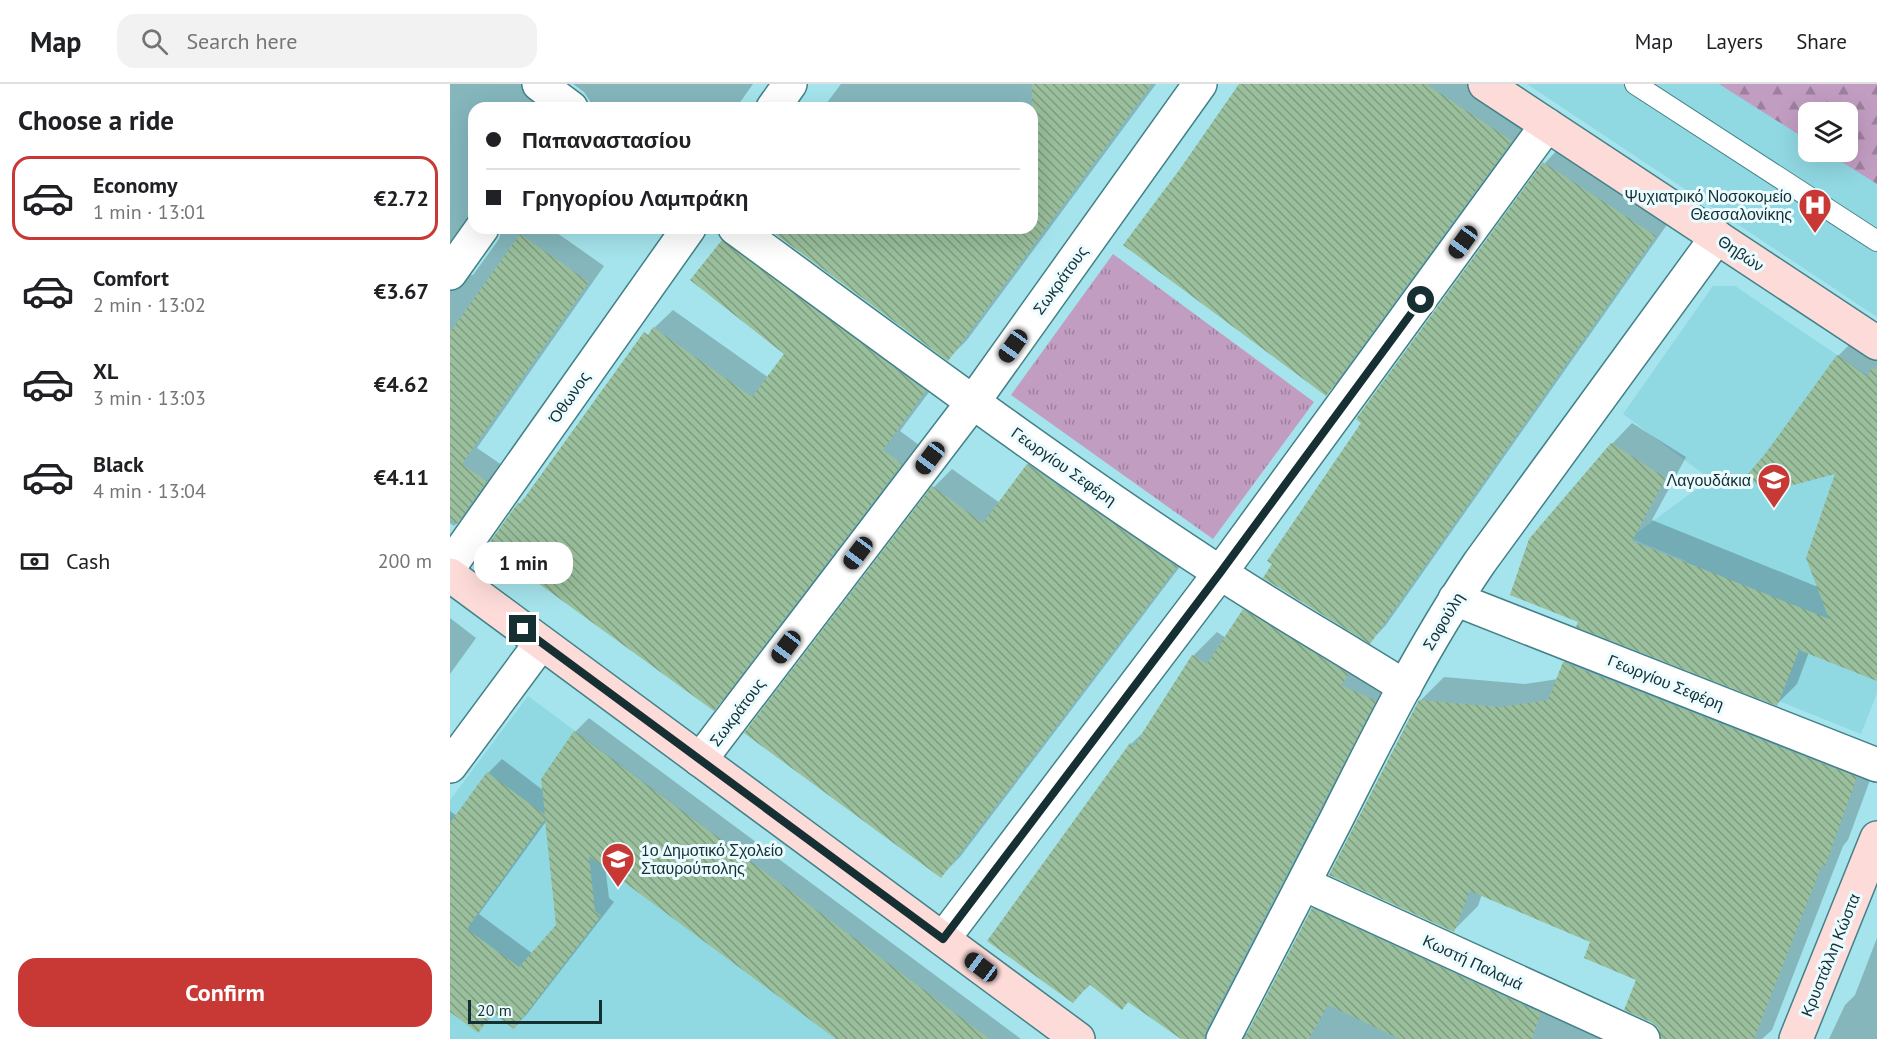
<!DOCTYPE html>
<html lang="en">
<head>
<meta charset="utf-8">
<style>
	:root { --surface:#fff; --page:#f2f2f2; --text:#202124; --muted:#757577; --line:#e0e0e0; --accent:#c83936 }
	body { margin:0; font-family:"PT Sans",sans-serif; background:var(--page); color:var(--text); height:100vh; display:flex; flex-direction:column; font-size:22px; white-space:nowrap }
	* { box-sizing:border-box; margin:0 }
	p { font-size:20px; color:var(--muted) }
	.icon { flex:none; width:33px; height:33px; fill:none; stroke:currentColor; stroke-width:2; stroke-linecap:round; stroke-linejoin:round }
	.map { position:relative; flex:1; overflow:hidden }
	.drawer { display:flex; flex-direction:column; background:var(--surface); width:450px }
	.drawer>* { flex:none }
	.top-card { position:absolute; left:18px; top:18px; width:570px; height:132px; border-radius:18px; box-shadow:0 6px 24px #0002; display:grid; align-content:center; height:132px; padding:0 18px; background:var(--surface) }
	.buttons { position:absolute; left:1348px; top:18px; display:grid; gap:12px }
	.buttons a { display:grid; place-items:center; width:60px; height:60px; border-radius:12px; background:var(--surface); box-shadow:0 6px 24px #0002; font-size:30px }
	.scale { position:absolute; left:18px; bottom:15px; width:134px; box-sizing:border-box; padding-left:6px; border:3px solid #162f33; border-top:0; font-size:16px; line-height:21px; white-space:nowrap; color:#162f33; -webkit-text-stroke:4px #eafcff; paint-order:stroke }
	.end { position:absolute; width:27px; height:27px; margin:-14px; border:8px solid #162f33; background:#fff; box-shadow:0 0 0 3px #fff }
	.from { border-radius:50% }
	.bubble { position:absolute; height:42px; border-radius:18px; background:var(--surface); box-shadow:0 6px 24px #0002; font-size:20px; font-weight:700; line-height:42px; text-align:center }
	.car { position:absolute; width:18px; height:36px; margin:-18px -9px; border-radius:8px; box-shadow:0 0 4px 2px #0007; background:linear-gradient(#222 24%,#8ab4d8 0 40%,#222 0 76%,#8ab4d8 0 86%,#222 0) }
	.top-card b { display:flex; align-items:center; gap:21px; height:57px; font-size:22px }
	.top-card b+b { border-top:2px solid var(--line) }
	.top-card i { width:15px; height:15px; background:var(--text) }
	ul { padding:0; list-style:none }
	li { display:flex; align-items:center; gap:18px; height:84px; margin:0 12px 9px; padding:0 6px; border:3px solid transparent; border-radius:18px }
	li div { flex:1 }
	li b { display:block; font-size:22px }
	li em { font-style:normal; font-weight:700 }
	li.active { border-color:var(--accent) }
	li>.icon { width:54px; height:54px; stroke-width:1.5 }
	h2 { padding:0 18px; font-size:27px; line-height:72px }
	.pay { display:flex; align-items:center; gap:15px; height:66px; padding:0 18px; font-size:22px }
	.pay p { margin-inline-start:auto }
	.button { display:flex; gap:12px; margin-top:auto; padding:12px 18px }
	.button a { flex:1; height:69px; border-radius:18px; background:var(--accent); color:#fff; font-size:24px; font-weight:700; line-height:69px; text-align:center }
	header { display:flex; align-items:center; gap:36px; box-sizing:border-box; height:84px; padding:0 30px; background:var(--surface); border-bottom:2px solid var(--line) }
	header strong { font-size:28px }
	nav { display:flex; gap:33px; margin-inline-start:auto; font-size:21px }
	.search { width:420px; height:54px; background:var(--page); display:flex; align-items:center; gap:15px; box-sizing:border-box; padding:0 21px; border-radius:18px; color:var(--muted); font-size:22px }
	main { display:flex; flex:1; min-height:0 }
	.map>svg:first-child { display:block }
	.built { fill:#90d8e2; fill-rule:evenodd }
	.grass { fill:url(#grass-tufts) }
	.forest { fill:url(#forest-firs) }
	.shadow { fill:#0003; fill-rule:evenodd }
	.building { fill:url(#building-back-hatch); fill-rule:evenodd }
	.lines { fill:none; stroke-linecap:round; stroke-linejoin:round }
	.lane-casing { stroke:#438188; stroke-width:22 }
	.street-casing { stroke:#438188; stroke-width:36 }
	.secondary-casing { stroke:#438188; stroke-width:36 }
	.lane { stroke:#fff; stroke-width:20 }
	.street { stroke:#fff; stroke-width:33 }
	.secondary { stroke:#fddbd8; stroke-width:33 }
	.route { stroke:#162f33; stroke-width:8 }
	.labels { text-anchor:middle; stroke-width:6; stroke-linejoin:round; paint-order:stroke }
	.poi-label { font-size:16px; fill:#162f33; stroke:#eafcff; text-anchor:end }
	.street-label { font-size:16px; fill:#162f33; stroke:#eafcff }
</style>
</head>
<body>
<header>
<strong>Map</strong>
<div class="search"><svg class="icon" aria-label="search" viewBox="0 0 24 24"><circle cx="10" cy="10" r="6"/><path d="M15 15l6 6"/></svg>Search here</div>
<nav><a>Map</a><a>Layers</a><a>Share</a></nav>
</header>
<main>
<section class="drawer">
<h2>Choose a ride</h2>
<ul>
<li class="active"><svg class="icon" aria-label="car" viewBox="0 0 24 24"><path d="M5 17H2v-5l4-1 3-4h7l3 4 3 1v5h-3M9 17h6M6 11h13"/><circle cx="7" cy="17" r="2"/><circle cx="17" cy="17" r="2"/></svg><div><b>Economy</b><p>1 min · 13:01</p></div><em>€2.72</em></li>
<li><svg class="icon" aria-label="car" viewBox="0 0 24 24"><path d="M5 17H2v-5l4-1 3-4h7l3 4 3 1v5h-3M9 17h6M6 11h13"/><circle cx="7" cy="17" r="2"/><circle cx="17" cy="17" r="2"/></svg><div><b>Comfort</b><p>2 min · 13:02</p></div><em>€3.67</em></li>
<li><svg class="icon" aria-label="car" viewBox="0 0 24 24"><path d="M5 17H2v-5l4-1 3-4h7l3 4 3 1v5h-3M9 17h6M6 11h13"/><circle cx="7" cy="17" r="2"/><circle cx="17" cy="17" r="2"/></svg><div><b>XL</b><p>3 min · 13:03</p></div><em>€4.62</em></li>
<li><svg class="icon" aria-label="car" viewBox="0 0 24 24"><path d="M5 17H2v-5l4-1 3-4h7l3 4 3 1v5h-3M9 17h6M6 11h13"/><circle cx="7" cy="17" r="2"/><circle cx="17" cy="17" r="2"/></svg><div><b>Black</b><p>4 min · 13:04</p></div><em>€4.11</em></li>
</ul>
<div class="pay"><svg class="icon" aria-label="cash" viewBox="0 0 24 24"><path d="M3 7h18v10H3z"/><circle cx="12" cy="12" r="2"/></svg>Cash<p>200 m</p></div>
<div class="button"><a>Confirm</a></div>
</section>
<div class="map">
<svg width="1427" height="955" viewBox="0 0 1427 955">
	<defs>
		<pattern id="grass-tufts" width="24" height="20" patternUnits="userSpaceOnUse" patternTransform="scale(1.5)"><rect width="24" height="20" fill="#c29dc2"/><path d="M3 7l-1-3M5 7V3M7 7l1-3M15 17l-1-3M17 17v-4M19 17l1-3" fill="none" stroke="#9d809e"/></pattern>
		<pattern id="forest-firs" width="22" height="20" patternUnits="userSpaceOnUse" patternTransform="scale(1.5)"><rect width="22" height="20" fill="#c29dc2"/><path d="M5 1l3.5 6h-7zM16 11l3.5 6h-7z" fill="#9d809e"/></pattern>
		<pattern id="building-back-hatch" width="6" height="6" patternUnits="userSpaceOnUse" patternTransform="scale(1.5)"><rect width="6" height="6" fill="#9abf9c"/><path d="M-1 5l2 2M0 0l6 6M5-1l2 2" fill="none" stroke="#7d9c80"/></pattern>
	</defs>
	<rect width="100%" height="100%" fill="#a5e4ec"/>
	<!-- built -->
	<g class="built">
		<path d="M1077 0H1427V233ZM1359 28H1398V68H1359Z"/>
		<polygon points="1263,202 1285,202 1427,298 1427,609 1411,650 1329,617 1352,558 1234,496 1236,477 1180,454 1260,395 1173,330"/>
		<polygon points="78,612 540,955 0,955 0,716"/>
	</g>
	<!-- grass -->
	<polygon class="grass" points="663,170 864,318 763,455 561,311"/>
	<!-- forest -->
	<polygon class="forest" points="1269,0 1427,0 1427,100 1376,68 1398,68 1398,28 1359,28 1359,57"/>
	<!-- shadow -->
	<g class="shadow">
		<polygon points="0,0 94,0 127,24 24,24 24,127 0,161"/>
		<polygon points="123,0 303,0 286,24 141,24 140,17 134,8"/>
		<polygon points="391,0 706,0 517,256 498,275 319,144 582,144 582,24 373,24"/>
		<polygon points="791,0 1019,0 1078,39 893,293 876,310"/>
		<polygon points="1111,62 1221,135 936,541 920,558 913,338 908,334 1095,79"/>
		<polygon points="52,144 100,144 154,182 27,364 52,381 20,426 4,442 0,439 0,182 14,192 23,191 49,155"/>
		<polygon points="286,144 494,288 450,347 469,361 282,607 264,625 69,420 80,409 204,244 223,226 319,294 336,270 273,157"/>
		<polygon points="1408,252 1427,265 1427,595 1359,568 1347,600 1327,620 1128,542 1162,360 1182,339 1236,373 1202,436 1368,503 1387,388 1316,371 1388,272"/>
		<polygon points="596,362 744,464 510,773 491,792 296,649 484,403 502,385 550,419 578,380"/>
		<polygon points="818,502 949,593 789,948 798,950 863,825 887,801 1212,950 1188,895 1142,858 1032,810 1028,822 1004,846 970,617 994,593 1075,600 1108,595 1114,578 1138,554 1427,677 1398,756 1393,762 1322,946 1312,955 733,955 679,917 672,924 641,900 623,917 681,660 697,645 743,572 767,548 776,554 794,526"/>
		<polygon points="0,534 26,554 0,590"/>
		<path d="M139 634 571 955H388L155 782 159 814 164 818 77 930 64 943 45 929 27 947 0 927V727L7 732 38 689 52 675 94 707 92 695 125 648ZM97 736 107 842 83 870 29 830Z"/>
		<polygon points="1427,854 1427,955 1379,955 1395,921 1405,911"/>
	</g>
	<!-- building -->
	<g class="building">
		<polygon points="582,0 702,0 498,277 317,144 582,144"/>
		<polygon points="789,0 976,0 1062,57 876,312 673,161 730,85"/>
		<polygon points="1093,78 1206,152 920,560 813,494 822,480 817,477 911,339 906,335"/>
		<polygon points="70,150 139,198 12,380 37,397 7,440 0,435 0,248"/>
		<polygon points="272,156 476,307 433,366 452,380 264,627 37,462 68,419 70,420 194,248 198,251 203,243 302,313 334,270 240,196"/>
		<polygon points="1387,271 1418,293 1421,284 1427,285 1427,597 1349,566 1327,622 1126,543 1128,538 1060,511 1079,455 1161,359 1216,394 1182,457 1379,535 1356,474 1385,390 1313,409 1298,390 1315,370"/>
		<polygon points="577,380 727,483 491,794 294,649 482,402 533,439"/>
		<polygon points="793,525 899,590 891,601 926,617 756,946 754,955 731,955 678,918 672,926 639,900 623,919 537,857 680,659 684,662 742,571 757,580"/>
		<polygon points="1113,578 1407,693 1375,782 1372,781 1304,955 1211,955 1209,945 1201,938 1174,926 1186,896 1134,874 1140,858 1020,807 1004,848 879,791 969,616 1050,623 1098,616"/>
		<path d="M124 647 380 836 540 955H386L139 772 145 827 151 832 64 945 43 929 28 949 0 928V739L37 688 95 731 91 695ZM95 735 106 841 69 883 17 845Z"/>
		<polygon points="862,824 1091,929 1082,955 950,955 878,921 859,955 794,955"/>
	</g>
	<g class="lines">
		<defs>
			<polyline id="lane" points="1185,0 1427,157"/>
			<g id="street">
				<polyline points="89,0 121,24"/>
				<polyline points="323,24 340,0"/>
				<path d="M285 144C445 261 603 380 769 488 830 528 893 564 955 603"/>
				<polyline points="0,189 32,144"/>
				<polyline points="0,482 239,144"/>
				<polyline points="1005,515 1427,681"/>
				<polyline points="250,676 523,318 750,0"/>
				<polyline points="0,682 91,559"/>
				<polyline points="854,800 1193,955"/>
				<polyline points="493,855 770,489 1097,41"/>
				<path d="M773 955C811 882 849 809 886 736 930 648 974 560 1030 478L1267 153"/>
			</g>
			<g id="secondary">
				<polyline points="1035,0 1427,259"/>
				<polyline points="0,491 628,955"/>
				<polyline points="1346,955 1427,754"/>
			</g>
		</defs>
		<!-- lane casing -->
		<use href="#lane" class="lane-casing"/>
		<!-- street casing -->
		<use href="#street" class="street-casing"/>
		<!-- secondary casing -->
		<use href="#secondary" class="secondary-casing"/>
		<!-- lane -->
		<use href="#lane" class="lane"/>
		<!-- street -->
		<use href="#street" class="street"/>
		<!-- secondary -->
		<use href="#secondary" class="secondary"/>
	</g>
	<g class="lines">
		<!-- route -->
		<polyline class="route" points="73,545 493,855 770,489 971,216"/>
	</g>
	<!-- icons -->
	<defs>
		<symbol id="hospital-pin" viewBox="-11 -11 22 30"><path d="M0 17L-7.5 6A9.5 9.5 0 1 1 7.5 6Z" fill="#c83936" stroke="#eafcff"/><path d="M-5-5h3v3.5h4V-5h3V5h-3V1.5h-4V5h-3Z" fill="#fff"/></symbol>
		<symbol id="school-pin" viewBox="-11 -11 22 30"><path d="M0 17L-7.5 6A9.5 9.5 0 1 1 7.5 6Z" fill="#c83936" stroke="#eafcff"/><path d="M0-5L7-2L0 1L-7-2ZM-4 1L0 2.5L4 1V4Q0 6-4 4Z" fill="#fff"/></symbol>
	</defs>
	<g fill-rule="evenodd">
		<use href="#hospital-pin" x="1346" y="102" width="38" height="52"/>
		<use href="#school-pin" x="1305" y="377" width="38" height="52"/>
		<use href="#school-pin" x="149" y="756" width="38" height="52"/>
	</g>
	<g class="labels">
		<!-- poi labels -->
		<g class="poi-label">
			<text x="1342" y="118">Ψυχιατρικό Νοσοκομείο<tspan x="1342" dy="18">Θεσσαλονίκης</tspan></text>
			<text x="1301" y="402">Λαγουδάκια</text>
			<text x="191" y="772" text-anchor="start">1ο Δημοτικό Σχολείο<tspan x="191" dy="18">Σταυρούπολης</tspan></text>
		</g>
		<!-- street labels -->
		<g class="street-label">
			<text transform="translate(1291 169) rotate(34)" y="6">Θηβών</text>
			<text transform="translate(610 196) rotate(-54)" y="6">Σωκράτους</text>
			<text transform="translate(119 313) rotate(-55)" y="6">Όθωνος</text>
			<text transform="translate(614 382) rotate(35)" y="6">Γεωργίου Σεφέρη</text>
			<text transform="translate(993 537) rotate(-59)" y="6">Σοφούλη</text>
			<text transform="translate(1216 598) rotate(22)" y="6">Γεωργίου Σεφέρη</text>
			<text transform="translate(287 628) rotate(-53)" y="6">Σωκράτους</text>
			<text transform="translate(1380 871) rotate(-68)" y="6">Κρυστάλλη Κώστα</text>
			<text transform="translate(1023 878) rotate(25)" y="6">Κωστή Παλαμά</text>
		</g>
	</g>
</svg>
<div class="buttons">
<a><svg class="icon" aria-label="layers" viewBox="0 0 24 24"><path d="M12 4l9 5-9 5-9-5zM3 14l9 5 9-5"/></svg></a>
</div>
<div class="scale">20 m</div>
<i class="end from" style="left:971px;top:216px"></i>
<i class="end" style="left:73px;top:545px"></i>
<div class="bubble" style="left:24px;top:458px;width:99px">1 min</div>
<i class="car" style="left:1013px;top:158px;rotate:216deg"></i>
<i class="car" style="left:563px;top:262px;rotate:215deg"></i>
<i class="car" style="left:480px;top:374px;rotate:217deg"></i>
<i class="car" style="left:408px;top:469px;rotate:217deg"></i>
<i class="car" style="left:336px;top:563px;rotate:217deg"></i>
<i class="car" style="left:531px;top:883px;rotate:307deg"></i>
<div class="top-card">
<b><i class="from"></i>Παπαναστασίου</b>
<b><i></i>Γρηγορίου Λαμπράκη</b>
</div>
</div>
</main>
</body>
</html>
